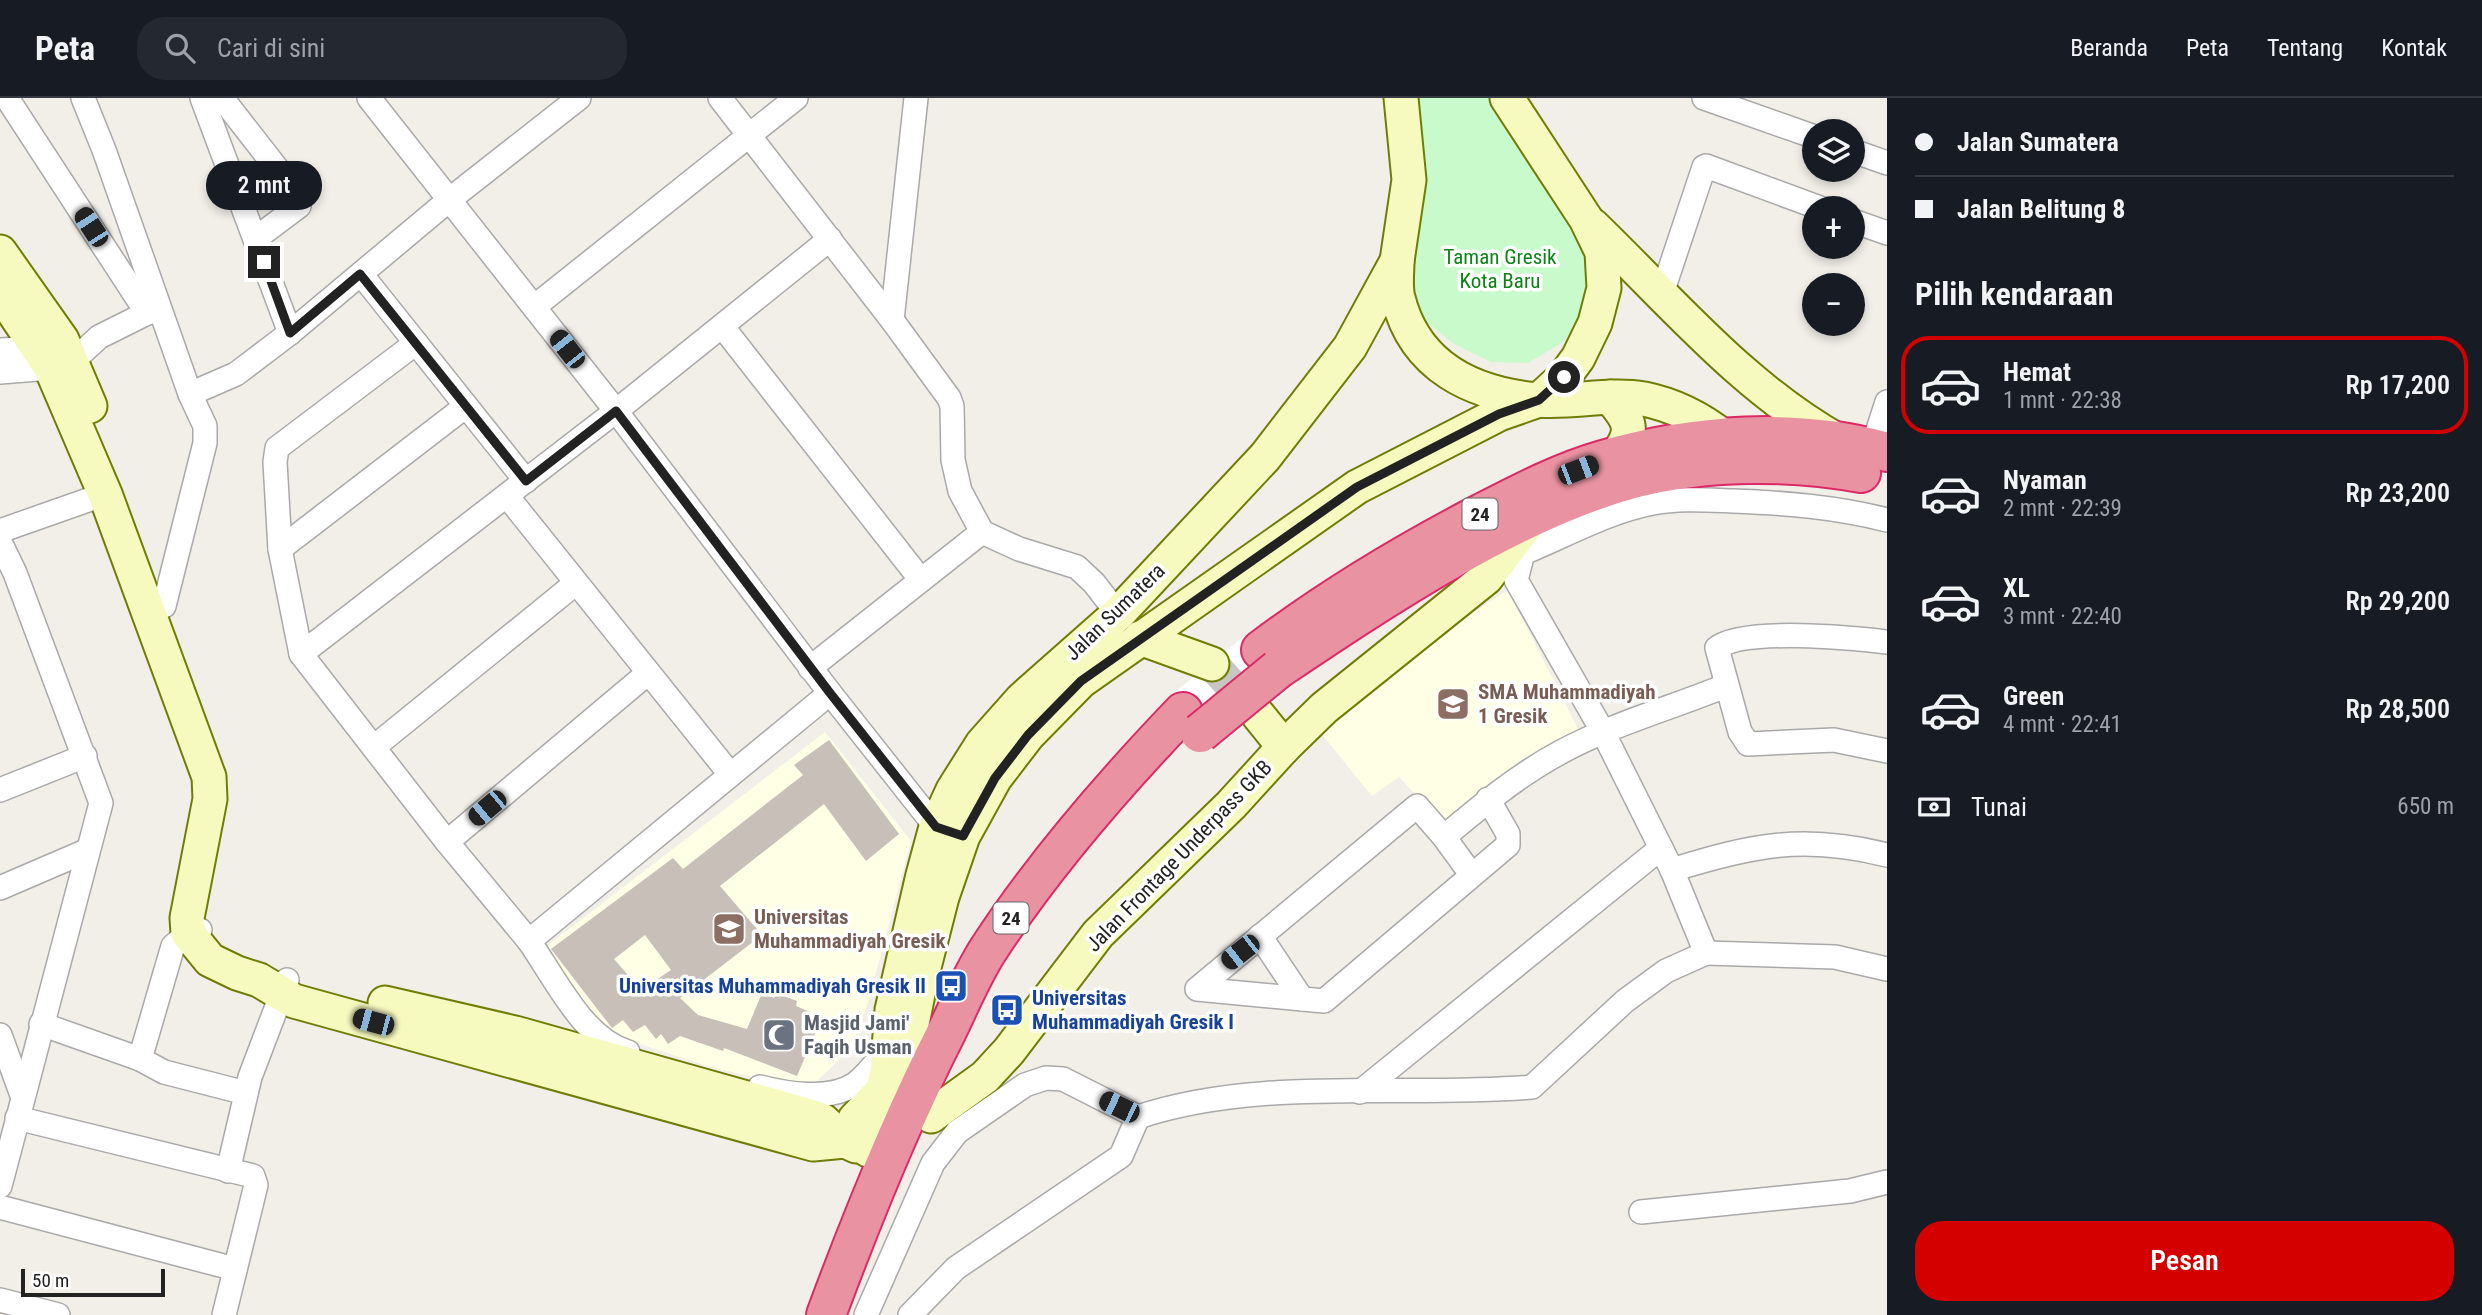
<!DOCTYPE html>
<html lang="id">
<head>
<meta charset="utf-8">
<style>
	:root { --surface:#171b24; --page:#242831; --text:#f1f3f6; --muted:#9ea1a6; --line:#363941; --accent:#d40000 }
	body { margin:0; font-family:"Roboto Condensed",sans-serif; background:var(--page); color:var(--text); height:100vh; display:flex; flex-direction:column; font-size:26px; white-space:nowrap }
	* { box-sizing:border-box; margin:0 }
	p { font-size:23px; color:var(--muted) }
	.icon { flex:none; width:38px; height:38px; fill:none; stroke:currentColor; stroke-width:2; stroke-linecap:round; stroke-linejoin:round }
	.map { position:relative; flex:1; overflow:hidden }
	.panel { display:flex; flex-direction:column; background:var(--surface); width:595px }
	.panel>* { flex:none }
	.banner { display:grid; align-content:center; height:154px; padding:0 28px; background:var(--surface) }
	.fabs { position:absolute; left:1802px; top:21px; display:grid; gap:14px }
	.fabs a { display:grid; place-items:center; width:63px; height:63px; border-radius:50%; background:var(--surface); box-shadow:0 4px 10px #0003; font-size:35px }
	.scale { position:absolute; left:21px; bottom:18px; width:144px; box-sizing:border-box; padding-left:7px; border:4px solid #222; border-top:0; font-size:19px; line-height:24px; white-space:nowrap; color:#222; -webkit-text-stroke:5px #fff; paint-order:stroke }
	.end { position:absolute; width:32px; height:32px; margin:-16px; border:9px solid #222; background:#fff; box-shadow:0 0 0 4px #fff }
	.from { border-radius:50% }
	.bubble { position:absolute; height:49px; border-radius:24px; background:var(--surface); box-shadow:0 4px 10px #0003; font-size:23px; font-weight:600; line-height:49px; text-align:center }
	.car { position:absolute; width:21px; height:42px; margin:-21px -10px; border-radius:9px; box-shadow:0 0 5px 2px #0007; background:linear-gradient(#222 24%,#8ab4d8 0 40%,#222 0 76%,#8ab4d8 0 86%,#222 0) }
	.banner b { display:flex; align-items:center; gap:24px; height:66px; font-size:26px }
	.banner b+b { border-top:2px solid var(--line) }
	.banner i { width:18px; height:18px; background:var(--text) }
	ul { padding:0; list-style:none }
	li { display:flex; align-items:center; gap:21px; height:98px; margin:0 14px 10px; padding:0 14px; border:4px solid transparent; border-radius:28px }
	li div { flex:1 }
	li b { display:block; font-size:26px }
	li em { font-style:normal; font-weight:600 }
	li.current { border-color:var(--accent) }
	li>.icon { width:63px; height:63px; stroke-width:1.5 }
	h2 { padding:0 28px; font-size:32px; line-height:84px }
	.pay { display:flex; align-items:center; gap:18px; height:77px; padding:0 28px; font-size:26px }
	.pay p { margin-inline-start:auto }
	.primary-button { display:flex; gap:14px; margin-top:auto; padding:14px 28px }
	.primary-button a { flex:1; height:80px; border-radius:28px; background:var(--accent); color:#fff; font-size:28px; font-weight:600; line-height:80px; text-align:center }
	header { display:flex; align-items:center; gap:42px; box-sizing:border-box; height:98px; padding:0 35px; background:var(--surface); border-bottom:2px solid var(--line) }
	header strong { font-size:33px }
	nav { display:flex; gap:38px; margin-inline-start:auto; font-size:24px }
	.search { width:490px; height:63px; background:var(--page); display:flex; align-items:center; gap:18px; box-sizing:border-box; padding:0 24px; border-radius:28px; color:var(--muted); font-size:26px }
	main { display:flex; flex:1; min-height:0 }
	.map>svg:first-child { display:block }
	.education { fill:#ffffe5 }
	.park { fill:#c8facc }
	.pier { fill:#fff }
	.building { fill:#c7bfb8; fill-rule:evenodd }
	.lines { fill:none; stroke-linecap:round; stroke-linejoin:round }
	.secondary-tunnel { stroke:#c8c6c1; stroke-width:33; stroke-dasharray:33 17; stroke-linecap:butt }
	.street-casing { stroke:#a9a9a9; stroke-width:26 }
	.secondary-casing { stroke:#707d05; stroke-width:37 }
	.highway-casing { stroke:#dc2a67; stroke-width:42 }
	.street { stroke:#fff; stroke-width:23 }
	.secondary { stroke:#f7fabf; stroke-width:33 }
	.highway { stroke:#e892a2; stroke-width:38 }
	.highway-bridge-casing { stroke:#dc2a67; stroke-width:42; stroke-linecap:butt }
	.highway-bridge { stroke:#e892a2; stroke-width:38 }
	.route { stroke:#222; stroke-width:9 }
	.labels { text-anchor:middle; stroke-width:7; stroke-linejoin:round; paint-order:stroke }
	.shield { fill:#fff; stroke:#646464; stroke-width:2 }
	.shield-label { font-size:19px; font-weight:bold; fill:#222 }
	.park-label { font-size:21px; fill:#0c8416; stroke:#fff }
	.street-label { font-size:21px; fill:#222; stroke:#fff }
	.education-label { font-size:21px; font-weight:bold; fill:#785e54; stroke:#fff; text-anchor:start }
	.transit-label { font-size:21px; font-weight:bold; fill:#164399; stroke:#fff; text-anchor:end }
	.worship-label { font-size:21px; font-weight:bold; fill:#5b616d; stroke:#fff; text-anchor:start }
</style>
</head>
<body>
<header>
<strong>Peta</strong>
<div class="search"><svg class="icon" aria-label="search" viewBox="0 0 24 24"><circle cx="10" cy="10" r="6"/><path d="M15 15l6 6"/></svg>Cari di sini</div>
<nav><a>Beranda</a><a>Peta</a><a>Tentang</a><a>Kontak</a></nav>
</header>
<main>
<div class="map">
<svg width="1887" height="1217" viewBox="0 0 1887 1217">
	<rect width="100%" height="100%" fill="#f2efe9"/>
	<!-- education -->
	<g class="education">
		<polygon points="1508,492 1578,631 1445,728 1399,679 1372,698 1315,628 1367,584"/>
		<polygon points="825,634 911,743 868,905 851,950 816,984 792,988 707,968 609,936 543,851"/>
	</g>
	<!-- park -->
	<polygon class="park" points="1413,0 1495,0 1590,156 1585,218 1563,244 1528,265 1491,264 1454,246 1424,222 1411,179"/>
	<!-- pier -->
	<polygon class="pier" points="1244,538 1288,592 1219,648 1175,594"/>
	<!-- building -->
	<path class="building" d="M829 642 899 736 866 763 824 706 720 788 762 837 680 900 698 917 747 931 762 895 774 900 776 895 797 903 796 908 822 919 797 978 724 950 723 953 680 938 668 946 661 936 656 941 645 927 633 934 623 922 612 930 551 851 673 760 683 771 803 677 794 667ZM645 837 671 872 641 892 614 861Z"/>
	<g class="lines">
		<!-- secondary-tunnel -->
		<polyline class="secondary-tunnel" points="1212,566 1259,618"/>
		<defs>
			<g id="street">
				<polyline points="7,0 147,215"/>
				<polyline points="83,0 104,52 190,296 205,328 205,345 164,508"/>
				<polyline points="202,0 290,235"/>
				<polyline points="222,0 300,100 299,108 255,141"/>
				<polyline points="369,0 616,313 830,595 936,729 947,732"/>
				<polyline points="720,0 892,222 949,300 952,308 953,362 960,393 982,434 1019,451 1077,469 1094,485 1118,516"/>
				<polyline points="1704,0 1815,39"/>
				<polyline points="1853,53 1887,65"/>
				<polyline points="1853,123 1887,135"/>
				<polyline points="361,176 526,383"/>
				<polyline points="1662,195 1704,69 1706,68 1820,110"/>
				<polyline points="534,209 796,0"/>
				<polyline points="892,222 916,0"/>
				<polyline points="722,228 921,482"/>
				<polyline points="416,245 277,350 275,364 280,451 301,556 447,744 529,843 830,595"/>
				<polyline points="0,252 38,250 49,247"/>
				<polyline points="0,274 51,270 73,263 99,239 147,215 160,213"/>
				<polyline points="190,296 236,276 290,235 449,102 579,0"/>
				<polyline points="1872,350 1887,304"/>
				<polyline points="507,398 730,676"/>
				<polyline points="0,433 105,396"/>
				<polyline points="0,444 15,475 101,705 0,1088"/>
				<polyline points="280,451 466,308"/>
				<path d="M1887 544C1851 540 1744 529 1717 550L1740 634 1748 646 1834 642 1887 653"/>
				<polyline points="301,556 616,313 830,141"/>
				<polyline points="810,570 982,434"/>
				<polyline points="374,649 576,485"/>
				<polyline points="0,692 85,658"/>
				<path d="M1488 701 1508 736V747L1324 903 1197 891 1417 708 1444 739C1481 708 1518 677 1561 654 1613 626 1671 610 1725 588"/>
				<polyline points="1444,739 1471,776"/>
				<polyline points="447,744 648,575"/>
				<path d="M1672 772C1752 747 1804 736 1887 757"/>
				<polyline points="0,790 86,753"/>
				<polyline points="1260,838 1302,901"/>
				<path d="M529 843C555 880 583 941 628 954"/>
				<polyline points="1706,855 1835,859 1887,871"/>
				<polyline points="41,926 140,961 164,974 246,995"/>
				<polyline points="0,937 23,1000"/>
				<polyline points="140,961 173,848 188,835 200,832"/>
				<path d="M760 989C787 996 830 1003 855 986 868 976 878 962 888 950"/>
				<polyline points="1360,994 1661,750"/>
				<polyline points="17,1020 253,1078 256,1087 224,1217"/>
				<polyline points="228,1073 250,979 287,882"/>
				<polyline points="0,1109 235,1171"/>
				<polyline points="1641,1114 1850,1093 1887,1084"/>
				<polyline points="0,1202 58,1217"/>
				<path d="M866 1217 933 1065 957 1034 1025 987 1046 980 1063 981 1138 1019C1260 978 1405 1000 1532 989L1625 903 1666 873 1706 855 1672 772 1603 634 1516 482 1523 455C1565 438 1609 413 1653 405 1679 400 1707 402 1733 403 1786 405 1836 409 1887 422"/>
				<polyline points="910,1217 956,1170 1121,1058 1138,1019"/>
			</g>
			<g id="secondary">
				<path d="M1592 127C1671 203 1743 290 1840 344"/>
				<polyline points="0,154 62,242 90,308"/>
				<path d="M1397 163C1397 174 1395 189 1398 200 1415 269 1472 296 1538 302 1573 305 1609 295 1644 301 1674 307 1701 321 1725 340L1728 353"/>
				<polyline points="0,194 51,270 105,396 209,679 210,701 187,820 188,835 210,862 237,875 259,882 294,903 813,1046 845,1043"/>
				<path d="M1610 299C1632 325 1635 332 1615 360"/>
				<polyline points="1140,540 1212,566"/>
				<polyline points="1259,618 1284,649"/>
				<polyline points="385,905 515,935 789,1012 822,1022 845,1043 856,1048"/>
				<polyline points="931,1018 985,979 1009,953 1098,836 1231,707 1284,649 1324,610 1486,480 1531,421"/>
				<polyline points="845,1043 855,1021 883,992 887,974 892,912 923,777 936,729 953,692 982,646 1022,601 1118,516 1265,359 1350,249 1397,163 1409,82 1401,0"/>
				<polyline points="868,1052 879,1028 898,996 921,881 942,799 963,738 995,680 1028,637 1081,583 1357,389 1499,316 1539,302 1564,279 1578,260 1595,225 1604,190 1602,154 1586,121 1507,0"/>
			</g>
			<g id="highway">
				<path d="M1261 552C1330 500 1405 455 1482 415 1521 395 1561 374 1603 362 1693 336 1797 328 1887 354"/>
				<path d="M1278 571C1381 502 1513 413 1633 381 1706 362 1787 362 1861 375"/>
				<path d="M826 1217C862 1120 900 1025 947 933 960 906 972 877 988 852 1044 766 1112 688 1183 614"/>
			</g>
		</defs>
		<!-- street casing -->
		<use href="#street" class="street-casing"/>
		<!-- secondary casing -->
		<use href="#secondary" class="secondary-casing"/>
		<!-- highway casing -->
		<use href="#highway" class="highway-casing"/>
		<!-- street -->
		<use href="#street" class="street"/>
		<!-- secondary -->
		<use href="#secondary" class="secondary"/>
		<!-- highway -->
		<use href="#highway" class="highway"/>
		<defs>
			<polyline id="highway-bridge" points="1200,635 1278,571"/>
		</defs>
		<!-- highway-bridge casing -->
		<use href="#highway-bridge" class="highway-bridge-casing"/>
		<!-- highway-bridge -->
		<use href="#highway-bridge" class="highway-bridge"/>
	</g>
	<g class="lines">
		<!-- route -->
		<polyline class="route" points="264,164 290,235 360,176 526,383 616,313 830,595 936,729 963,738 995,680 1028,637 1081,583 1357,389 1499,316 1539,302 1564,279"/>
	</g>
	<!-- icons -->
	<defs>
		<symbol id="school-square" viewBox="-11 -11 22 22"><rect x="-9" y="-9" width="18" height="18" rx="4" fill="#8d6e63" stroke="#fff"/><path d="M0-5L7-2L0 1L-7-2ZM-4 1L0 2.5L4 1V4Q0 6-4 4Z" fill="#fff"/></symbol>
		<symbol id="university-square" viewBox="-11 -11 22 22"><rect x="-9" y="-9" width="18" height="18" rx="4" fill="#8d6e63" stroke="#fff"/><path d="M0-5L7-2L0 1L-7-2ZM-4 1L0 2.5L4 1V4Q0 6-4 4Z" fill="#fff"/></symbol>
		<symbol id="bus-square" viewBox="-11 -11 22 22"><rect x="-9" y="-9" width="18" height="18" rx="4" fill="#1a4fb4" stroke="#fff"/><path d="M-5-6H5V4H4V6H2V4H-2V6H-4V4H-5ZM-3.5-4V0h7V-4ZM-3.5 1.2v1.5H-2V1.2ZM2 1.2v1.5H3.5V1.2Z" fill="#fff"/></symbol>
		<symbol id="mosque-square" viewBox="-11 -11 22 22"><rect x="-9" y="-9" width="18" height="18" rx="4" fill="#6b7280" stroke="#fff"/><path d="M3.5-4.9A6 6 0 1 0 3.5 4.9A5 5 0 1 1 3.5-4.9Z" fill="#fff"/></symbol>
	</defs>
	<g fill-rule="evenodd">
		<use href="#school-square" x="1434" y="587" width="38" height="38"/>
		<use href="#university-square" x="710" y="812" width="38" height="38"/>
		<use href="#bus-square" x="932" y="869" width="38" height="38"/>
		<use href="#bus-square" x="988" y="893" width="38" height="38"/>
		<use href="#mosque-square" x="760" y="918" width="38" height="38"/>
	</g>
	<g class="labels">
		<!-- shield labels -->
		<g class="shield">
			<rect x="1462.5" y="400.5" width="35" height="31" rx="5"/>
			<rect x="993.5" y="804.5" width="35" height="31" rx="5"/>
		</g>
		<g class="shield-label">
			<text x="1480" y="423">24</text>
			<text x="1011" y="827">24</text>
		</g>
		<!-- park labels -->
		<g class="park-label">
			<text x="1500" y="166">Taman Gresik<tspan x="1500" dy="24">Kota Baru</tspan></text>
		</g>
		<!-- street labels -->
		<g class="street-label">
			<text transform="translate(1115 514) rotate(-44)" y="7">Jalan Sumatera</text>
			<text transform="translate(1179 758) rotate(-46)" y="7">Jalan Frontage Underpass GKB</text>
		</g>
		<!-- education labels -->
		<g class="education-label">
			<text x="1478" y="601">SMA Muhammadiyah<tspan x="1478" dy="24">1 Gresik</tspan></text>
			<text x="754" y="826">Universitas<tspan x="754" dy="24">Muhammadiyah Gresik</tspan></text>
		</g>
		<!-- transit labels -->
		<g class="transit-label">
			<text x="926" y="895">Universitas Muhammadiyah Gresik II</text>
			<text x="1032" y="907" text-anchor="start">Universitas<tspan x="1032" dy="24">Muhammadiyah Gresik I</tspan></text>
		</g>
		<!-- worship labels -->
		<g class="worship-label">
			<text x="804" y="932">Masjid Jami'<tspan x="804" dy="24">Faqih Usman</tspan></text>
		</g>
	</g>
</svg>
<div class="fabs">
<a><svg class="icon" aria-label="layers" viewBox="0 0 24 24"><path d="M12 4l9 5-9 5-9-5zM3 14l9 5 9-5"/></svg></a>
<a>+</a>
<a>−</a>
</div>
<div class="scale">50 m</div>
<i class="end from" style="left:1564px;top:279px"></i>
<i class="end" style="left:264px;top:164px"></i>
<div class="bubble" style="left:206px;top:63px;width:116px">2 mnt</div>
<i class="car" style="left:91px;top:129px;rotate:327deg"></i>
<i class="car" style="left:567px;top:251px;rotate:322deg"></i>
<i class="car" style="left:1578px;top:372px;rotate:69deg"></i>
<i class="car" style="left:487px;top:710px;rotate:230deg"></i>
<i class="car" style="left:1240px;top:854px;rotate:232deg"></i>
<i class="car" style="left:373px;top:924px;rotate:285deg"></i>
<i class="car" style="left:1119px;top:1009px;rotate:296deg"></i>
</div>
<section class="panel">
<div class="banner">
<b><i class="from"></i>Jalan Sumatera</b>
<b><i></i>Jalan Belitung 8</b>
</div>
<h2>Pilih kendaraan</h2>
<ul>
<li class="current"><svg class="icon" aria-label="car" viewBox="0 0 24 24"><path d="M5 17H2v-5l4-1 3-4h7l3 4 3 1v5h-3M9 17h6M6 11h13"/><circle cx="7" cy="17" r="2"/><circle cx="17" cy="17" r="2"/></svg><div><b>Hemat</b><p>1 mnt · 22:38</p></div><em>Rp 17,200</em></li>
<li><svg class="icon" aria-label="car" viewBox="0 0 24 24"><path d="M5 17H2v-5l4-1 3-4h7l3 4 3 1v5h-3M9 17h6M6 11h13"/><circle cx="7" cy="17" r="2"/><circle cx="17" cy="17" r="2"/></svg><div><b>Nyaman</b><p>2 mnt · 22:39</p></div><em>Rp 23,200</em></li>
<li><svg class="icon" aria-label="car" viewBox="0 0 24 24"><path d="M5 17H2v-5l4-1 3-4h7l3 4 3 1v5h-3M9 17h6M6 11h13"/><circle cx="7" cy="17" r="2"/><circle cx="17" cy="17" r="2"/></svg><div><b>XL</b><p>3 mnt · 22:40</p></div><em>Rp 29,200</em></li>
<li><svg class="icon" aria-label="car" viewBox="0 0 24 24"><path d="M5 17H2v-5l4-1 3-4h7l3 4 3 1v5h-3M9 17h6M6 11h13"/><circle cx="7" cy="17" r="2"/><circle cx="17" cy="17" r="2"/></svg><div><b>Green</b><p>4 mnt · 22:41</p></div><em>Rp 28,500</em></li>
</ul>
<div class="pay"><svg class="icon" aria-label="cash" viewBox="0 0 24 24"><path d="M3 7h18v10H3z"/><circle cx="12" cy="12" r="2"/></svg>Tunai<p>650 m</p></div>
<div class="primary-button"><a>Pesan</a></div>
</section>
</main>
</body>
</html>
